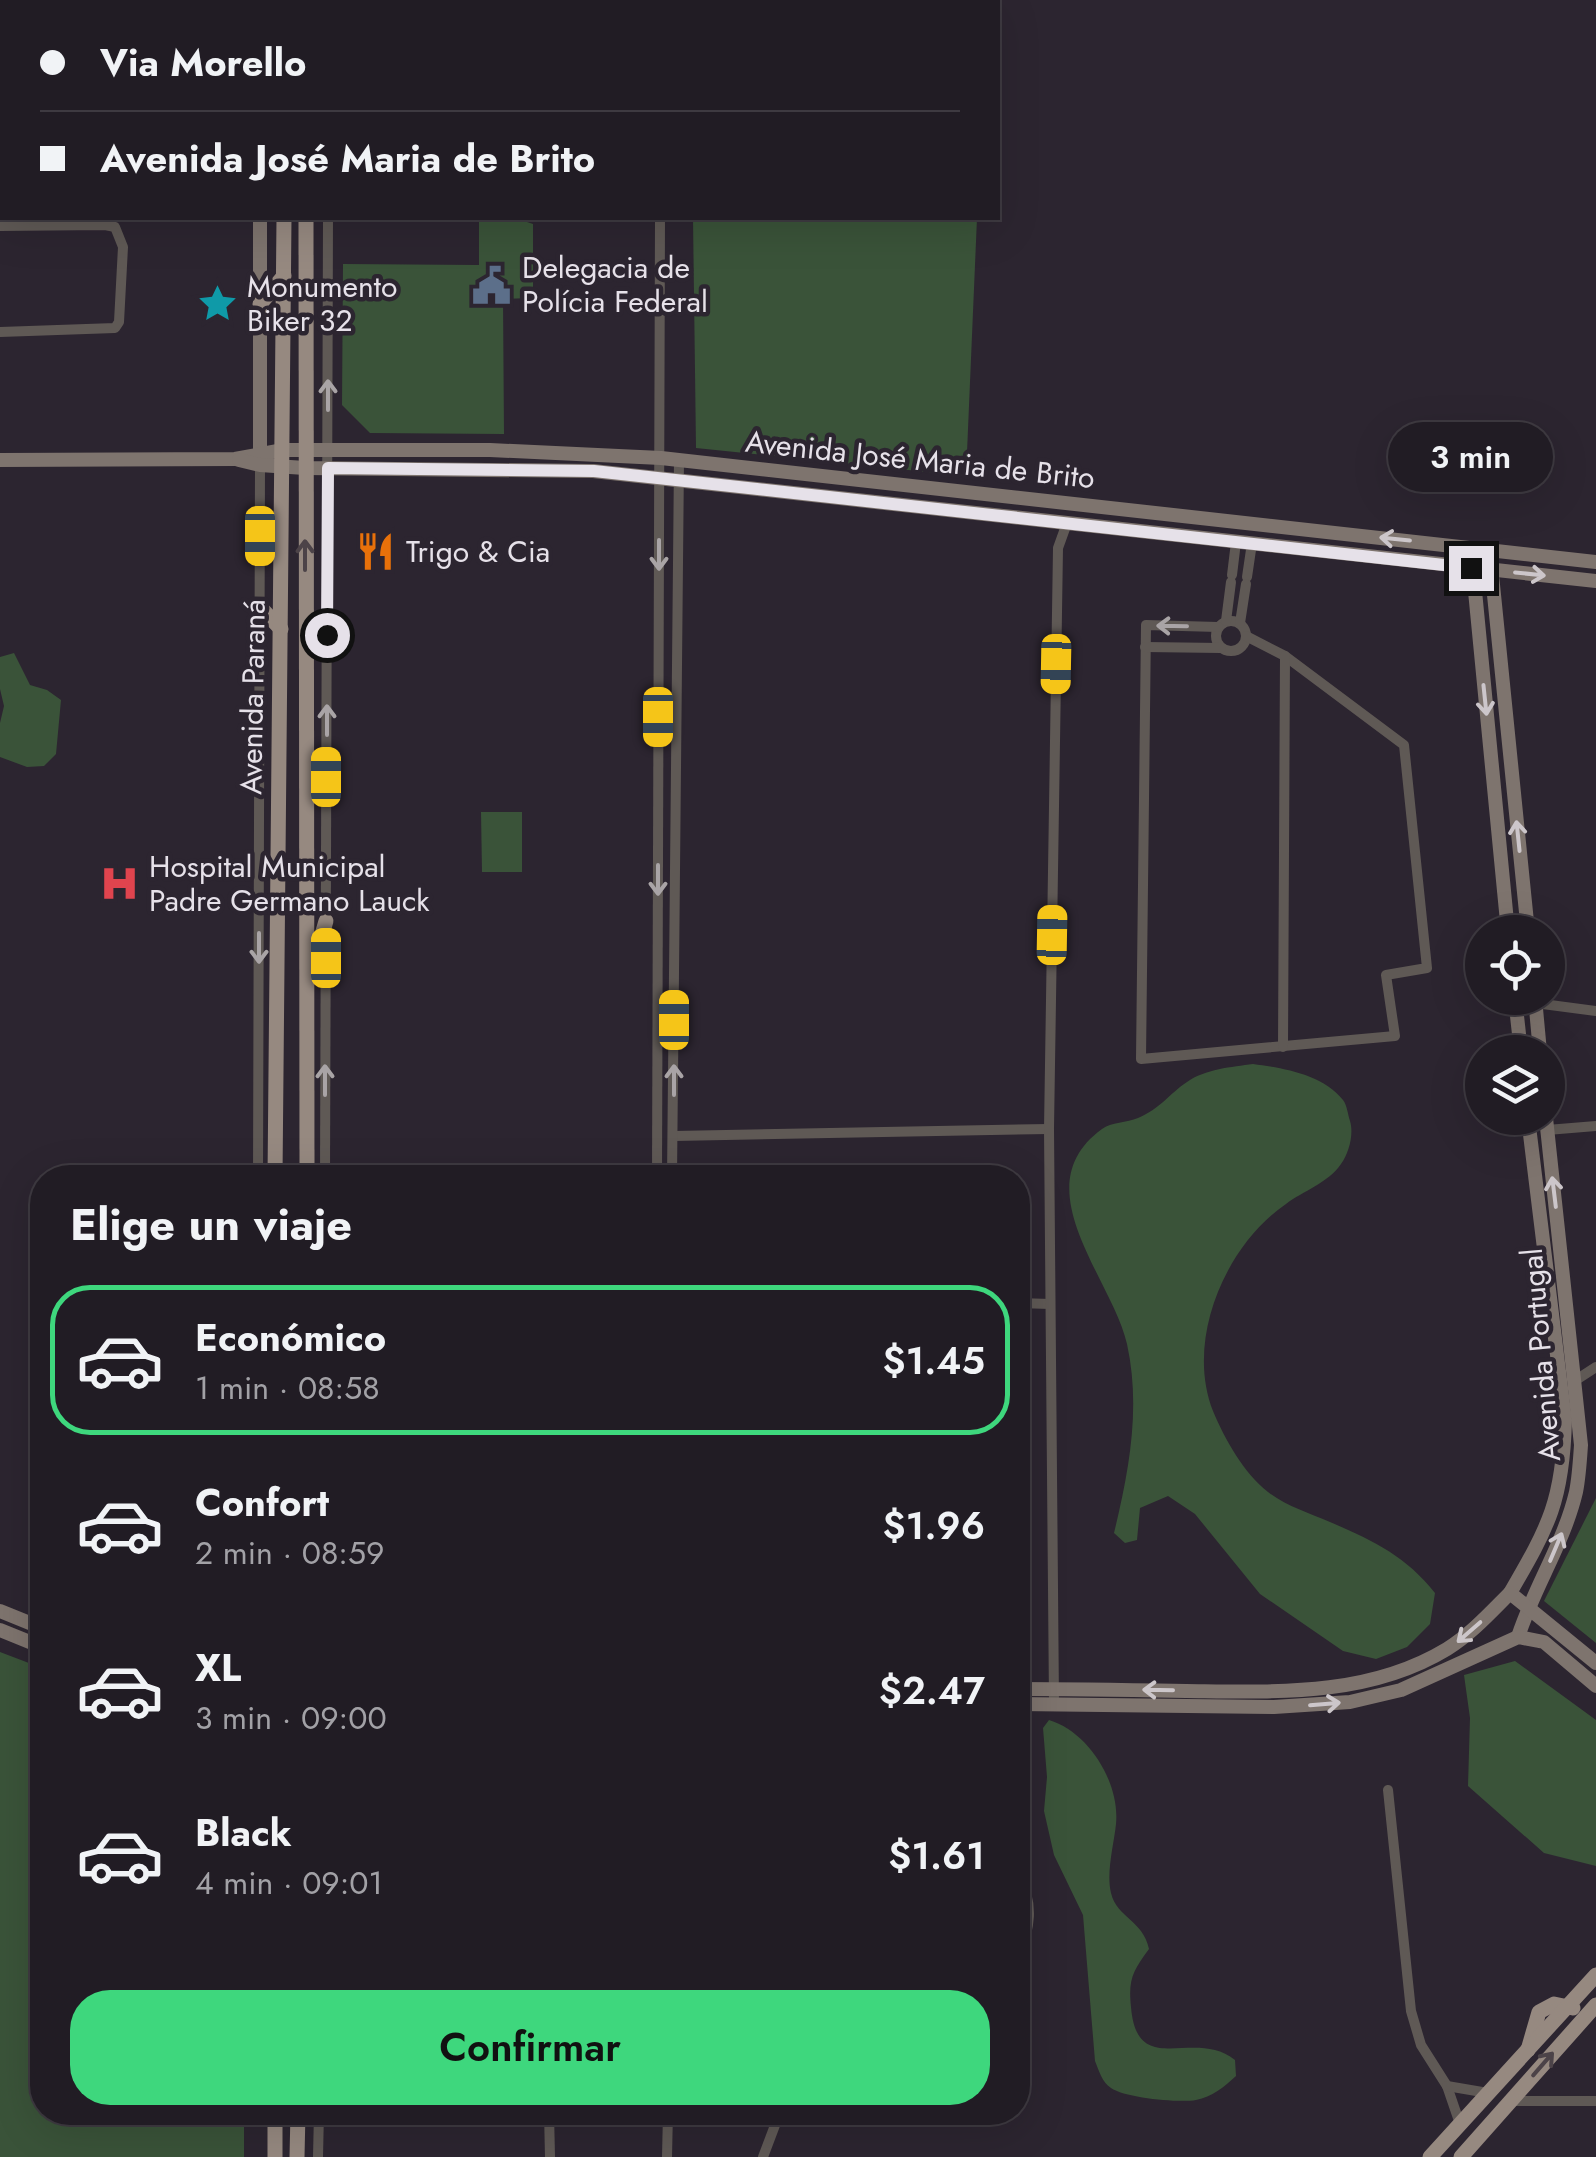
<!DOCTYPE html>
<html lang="es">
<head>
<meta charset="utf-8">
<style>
	:root { --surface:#211c24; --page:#29252c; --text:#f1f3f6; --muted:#a2a1a6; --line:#3e3a41; --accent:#3ed77d }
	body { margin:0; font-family:Jost,sans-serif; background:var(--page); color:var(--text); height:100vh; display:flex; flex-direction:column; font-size:38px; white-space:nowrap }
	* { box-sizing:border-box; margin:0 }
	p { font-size:32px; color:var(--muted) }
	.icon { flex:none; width:55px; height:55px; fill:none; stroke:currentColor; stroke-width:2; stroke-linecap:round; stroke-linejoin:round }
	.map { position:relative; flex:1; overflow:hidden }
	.drawer { position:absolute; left:30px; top:1165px; width:1000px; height:960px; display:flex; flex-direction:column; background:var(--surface); border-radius:40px; box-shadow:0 10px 40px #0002,0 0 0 2px var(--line) }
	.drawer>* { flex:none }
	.banner { position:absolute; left:0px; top:0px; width:1000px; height:220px; box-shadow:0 10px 40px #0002,0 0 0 2px var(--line); display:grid; align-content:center; height:220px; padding:0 40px; background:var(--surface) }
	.tools { position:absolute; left:1465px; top:915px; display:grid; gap:20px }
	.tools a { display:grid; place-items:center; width:100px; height:100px; border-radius:50%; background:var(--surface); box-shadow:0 10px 40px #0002,0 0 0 2px var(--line); font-size:50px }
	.end { position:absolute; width:45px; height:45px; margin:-22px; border:12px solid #e6e1e9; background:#111; box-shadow:0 0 0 5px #111 }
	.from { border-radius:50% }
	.bubble { position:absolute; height:70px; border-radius:35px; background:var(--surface); box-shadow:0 10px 40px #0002,0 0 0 2px var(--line); font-size:32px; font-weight:600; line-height:70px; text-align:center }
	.car { position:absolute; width:30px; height:60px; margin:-30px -15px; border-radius:12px; box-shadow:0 0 8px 2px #0007; background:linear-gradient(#f5c518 24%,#345 0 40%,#f5c518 0 76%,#345 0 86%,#f5c518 0) }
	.banner b { display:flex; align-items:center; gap:35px; height:95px; font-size:38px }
	.banner b+b { border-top:2px solid var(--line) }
	.banner i { width:25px; height:25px; background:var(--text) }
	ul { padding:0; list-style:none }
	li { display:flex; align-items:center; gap:30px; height:150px; margin:0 20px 15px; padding:0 20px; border:5px solid transparent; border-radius:40px }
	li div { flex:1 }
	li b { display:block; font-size:38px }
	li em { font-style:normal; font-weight:600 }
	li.selected { border-color:var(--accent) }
	li>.icon { width:90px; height:90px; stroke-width:1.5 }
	h2 { padding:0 40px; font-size:45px; line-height:120px }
	.primary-button { display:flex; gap:20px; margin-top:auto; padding:20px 40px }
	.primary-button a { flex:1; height:115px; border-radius:40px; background:var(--accent); color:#111; font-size:40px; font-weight:600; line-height:115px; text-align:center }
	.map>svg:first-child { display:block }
	.green { fill:#3a5339 }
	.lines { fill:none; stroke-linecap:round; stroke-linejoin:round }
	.street { stroke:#5f5955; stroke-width:10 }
	.secondary { stroke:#7e746e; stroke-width:14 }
	.primary { stroke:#968980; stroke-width:15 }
	.oneway { stroke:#a9a4a6 }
	.oneway2 { stroke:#ccc6ca }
	.oneway3 { stroke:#4c4348 }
	.route { stroke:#e6e1e9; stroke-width:12 }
	.labels { text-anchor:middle; stroke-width:9; stroke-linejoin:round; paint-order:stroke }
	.poi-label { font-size:30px; fill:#e6e1e9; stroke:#2c2530; text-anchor:start }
	.street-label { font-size:30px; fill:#e6e1e9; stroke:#2c2530 }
</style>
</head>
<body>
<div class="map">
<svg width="1596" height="2157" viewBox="0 0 1596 2157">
	<rect width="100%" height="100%" fill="#2c2530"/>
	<!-- green -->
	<g class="green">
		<polygon points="479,218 515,218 533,224 533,298 503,299 504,434 370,433 342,405 343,264 479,265"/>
		<polygon points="693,218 977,218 966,476 696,448"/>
		<polygon points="14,653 30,685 47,690 61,700 56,754 44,766 27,767 0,757 0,723 4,706 0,689 0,657"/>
		<polygon points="481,812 522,812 522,872 482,872"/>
		<path d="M1253 1064C1282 1068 1323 1074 1343 1100 1347 1105 1348 1115 1350 1121 1354 1134 1349 1153 1341 1164 1328 1183 1303 1191 1286 1204 1225 1246 1185 1340 1213 1411 1225 1440 1244 1473 1268 1492 1286 1506 1309 1513 1330 1522 1372 1540 1406 1556 1435 1593L1430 1624 1407 1647 1376 1659 1343 1651 1260 1594 1195 1514 1168 1496 1140 1508 1137 1540 1125 1543 1114 1533C1129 1471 1141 1408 1127 1344 1112 1278 1022 1187 1102 1129 1111 1122 1127 1123 1138 1118 1160 1109 1169 1094 1187 1082 1205 1069 1232 1067 1253 1064Z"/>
		<polygon points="1596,1498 1596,1643 1544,1601"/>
		<polygon points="0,1652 42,1668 42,2112 244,2113 244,2157 0,2157"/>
		<polygon points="1515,1661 1596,1720 1596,1866 1544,1853 1468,1786 1470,1718 1464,1675"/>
		<path d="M1049 1720C1089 1732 1120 1783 1116 1824 1114 1844 1106 1872 1111 1893 1117 1918 1143 1920 1149 1949 1133 1971 1128 1979 1131 2007 1137 2080 1194 2027 1235 2060L1236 2076C1224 2087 1212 2097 1196 2100 1179 2103 1125 2098 1111 2088 1102 2082 1099 2071 1095 2061L1083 1915 1054 1855 1044 1811 1047 1777 1043 1728Z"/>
	</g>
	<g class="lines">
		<!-- street -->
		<g class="street">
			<polyline points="659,0 659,2"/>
			<polyline points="126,2 126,0"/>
			<polyline points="0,9 2,9"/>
			<polyline points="0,115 2,115"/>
			<polyline points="0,226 105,225 115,227 123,247 119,322 115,328 0,332"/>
			<polyline points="1232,575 1236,542"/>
			<polyline points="1247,577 1252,543"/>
			<circle cx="1231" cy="636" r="15"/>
			<polyline points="1226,621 1231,582"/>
			<polyline points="1240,623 1246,584"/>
			<polyline points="1218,627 1146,625 1141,1059 1395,1036 1386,975 1427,968 1404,745 1285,656 1246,636"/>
			<polyline points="1145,647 1221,648"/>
			<polyline points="1535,1003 1596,1011"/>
			<polyline points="1283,1047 1285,656"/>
			<polyline points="1547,1130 1596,1126"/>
			<polyline points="674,1136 1049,1129"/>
			<polyline points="258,1178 260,465"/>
			<polyline points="325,1178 328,218"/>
			<polyline points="657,1178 660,218"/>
			<polyline points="672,1178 679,460"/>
			<polyline points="1018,1303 1050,1304"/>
			<polyline points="1576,1380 1596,1367"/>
			<polyline points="1054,1704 1049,1129 1058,548 1067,523"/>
			<polyline points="1388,1790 1411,2011 1421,2045 1447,2086 1460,2124"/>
			<path d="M1018 1876C1035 1903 1030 1930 1018 1957"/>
			<polyline points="1447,2086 1488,2093"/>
			<polyline points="1511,2101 1596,2101"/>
			<polyline points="549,2112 550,2157"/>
			<polyline points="318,2157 319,2112"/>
			<polyline points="667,2157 668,2112"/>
			<polyline points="763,2157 780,2112"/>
		</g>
		<!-- secondary -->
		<g class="secondary">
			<polyline points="261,2 261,0"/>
			<polyline points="260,459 260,218"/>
			<polyline points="0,460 235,459 283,450 490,450 661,458 1596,562"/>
			<polyline points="239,460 260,465 305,468 593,471 1596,581"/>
			<polyline points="1472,560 1508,932"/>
			<polyline points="1491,565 1528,932"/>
			<polyline points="1515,998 1521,1052"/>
			<polyline points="1535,998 1540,1052"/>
			<path d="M1510 1593C1549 1526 1563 1500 1565 1420L1528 1118"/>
			<polyline points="0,1611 42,1628"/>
			<polyline points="0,1630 42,1647"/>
			<path d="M1518 1637C1534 1587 1564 1543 1576 1492 1579 1477 1580 1460 1581 1445L1546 1118"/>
			<path d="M1018 1689C1074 1689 1130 1690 1186 1691 1275 1692 1368 1697 1447 1649 1471 1634 1490 1613 1510 1593L1596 1663"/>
			<polyline points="1018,1704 1274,1707 1350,1702 1401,1690 1518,1637 1544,1642 1596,1686"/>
		</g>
		<!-- primary -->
		<g class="primary">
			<polyline points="283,2 283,0"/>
			<polyline points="313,2 314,0"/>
			<polyline points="306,218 307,1178"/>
			<polyline points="260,304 284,276"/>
			<polyline points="259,606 281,629"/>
			<polyline points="314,962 326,921"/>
			<polyline points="275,1178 284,218"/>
			<polyline points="1528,2050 1539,2012 1554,2004 1573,2008"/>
			<polyline points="275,2112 275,2157"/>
			<polyline points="297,2157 298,2112"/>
			<polyline points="1430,2157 1596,1975"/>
			<polyline points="1461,2157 1596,2005"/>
		</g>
	</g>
	<!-- one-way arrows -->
	<defs><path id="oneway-shaft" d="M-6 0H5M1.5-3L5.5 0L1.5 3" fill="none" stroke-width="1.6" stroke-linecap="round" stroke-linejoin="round" transform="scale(2.5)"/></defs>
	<g class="oneway">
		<use href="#oneway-shaft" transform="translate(328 395) rotate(-90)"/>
		<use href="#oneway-shaft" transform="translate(659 555) rotate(90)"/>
		<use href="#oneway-shaft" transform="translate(1172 626) rotate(-179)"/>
		<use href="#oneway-shaft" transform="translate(327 720) rotate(-90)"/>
		<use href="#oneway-shaft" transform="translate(658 880) rotate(90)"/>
		<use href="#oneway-shaft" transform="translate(259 948) rotate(90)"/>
		<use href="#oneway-shaft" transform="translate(325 1080) rotate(-90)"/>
		<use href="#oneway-shaft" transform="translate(674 1080) rotate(-90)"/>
	</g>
	<g class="oneway2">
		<use href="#oneway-shaft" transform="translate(1395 539) rotate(-174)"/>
		<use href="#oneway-shaft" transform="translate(1530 574) rotate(6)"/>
		<use href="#oneway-shaft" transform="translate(1485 700) rotate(84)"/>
		<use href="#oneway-shaft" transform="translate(1518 836) rotate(-96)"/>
		<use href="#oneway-shaft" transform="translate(1554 1192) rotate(-97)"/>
		<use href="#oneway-shaft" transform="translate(1556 1547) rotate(-67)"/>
		<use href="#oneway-shaft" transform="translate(1469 1632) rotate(139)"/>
		<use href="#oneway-shaft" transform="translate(1158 1690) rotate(-179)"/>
		<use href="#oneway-shaft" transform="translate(1325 1704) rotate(-5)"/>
	</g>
	<g class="oneway3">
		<use href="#oneway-shaft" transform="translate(305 555) rotate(-90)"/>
		<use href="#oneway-shaft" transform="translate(1543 2064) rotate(-49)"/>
	</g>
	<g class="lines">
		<!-- route -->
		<polyline class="route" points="327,635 328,468 594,471 1471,568"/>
	</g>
	<!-- icons -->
	<defs>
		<symbol id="civic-bare" viewBox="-9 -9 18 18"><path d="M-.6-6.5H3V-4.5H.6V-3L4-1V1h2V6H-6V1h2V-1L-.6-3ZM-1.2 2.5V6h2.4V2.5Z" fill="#5c6f8a" stroke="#2c2530" stroke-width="2.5" paint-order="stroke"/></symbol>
		<symbol id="sight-bare" viewBox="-9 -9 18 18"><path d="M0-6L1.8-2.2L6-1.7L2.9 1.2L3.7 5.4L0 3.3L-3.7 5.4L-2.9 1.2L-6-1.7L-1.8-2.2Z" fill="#0f9aa8" stroke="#2c2530" stroke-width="2.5" paint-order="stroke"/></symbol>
		<symbol id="restaurant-bare" viewBox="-9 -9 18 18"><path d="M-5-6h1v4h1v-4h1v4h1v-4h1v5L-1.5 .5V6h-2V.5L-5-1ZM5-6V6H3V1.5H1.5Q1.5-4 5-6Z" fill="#e8710a" stroke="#2c2530" stroke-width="2.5" paint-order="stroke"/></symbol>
		<symbol id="hospital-bare" viewBox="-9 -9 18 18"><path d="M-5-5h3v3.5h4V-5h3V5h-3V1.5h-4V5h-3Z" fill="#e0444e" stroke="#2c2530" stroke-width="2.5" paint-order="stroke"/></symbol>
	</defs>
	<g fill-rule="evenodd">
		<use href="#civic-bare" x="464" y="258" width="55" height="55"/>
		<use href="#sight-bare" x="190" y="276" width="55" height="55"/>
		<use href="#restaurant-bare" x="348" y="524" width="55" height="55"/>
		<use href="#hospital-bare" x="92" y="856" width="55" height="55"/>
	</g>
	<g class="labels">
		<!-- poi labels -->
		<g class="poi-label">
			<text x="522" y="278">Delegacia de<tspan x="522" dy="34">Polícia Federal</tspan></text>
			<text x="247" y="297">Monumento<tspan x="247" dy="34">Biker 32</tspan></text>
			<text x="406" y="562">Trigo &amp; Cia</text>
			<text x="149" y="877">Hospital Municipal<tspan x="149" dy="34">Padre Germano Lauck</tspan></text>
		</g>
		<!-- street labels -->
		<g class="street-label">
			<text transform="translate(920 460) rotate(6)" y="10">Avenida José Maria de Brito</text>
			<text transform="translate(253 697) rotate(-89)" y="10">Avenida Paraná</text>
			<text transform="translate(1541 1355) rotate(-95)" y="10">Avenida Portugal</text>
		</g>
	</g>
</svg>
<div class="tools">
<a><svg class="icon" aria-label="locate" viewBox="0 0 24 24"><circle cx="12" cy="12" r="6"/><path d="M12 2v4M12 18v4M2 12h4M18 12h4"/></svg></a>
<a><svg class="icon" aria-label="layers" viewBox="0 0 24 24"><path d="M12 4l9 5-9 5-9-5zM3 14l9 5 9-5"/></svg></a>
</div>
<i class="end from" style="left:327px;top:635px"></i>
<i class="end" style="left:1471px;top:568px"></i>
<div class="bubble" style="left:1388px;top:422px;width:165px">3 min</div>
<i class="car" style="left:260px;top:536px;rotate:180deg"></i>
<i class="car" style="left:1056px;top:664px;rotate:181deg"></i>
<i class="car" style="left:658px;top:717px;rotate:180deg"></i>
<i class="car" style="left:326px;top:777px;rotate:0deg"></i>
<i class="car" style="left:1052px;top:935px;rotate:1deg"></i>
<i class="car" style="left:326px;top:958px;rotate:0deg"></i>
<i class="car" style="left:674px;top:1020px;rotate:0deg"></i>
<div class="banner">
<b><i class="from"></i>Via Morello</b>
<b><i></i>Avenida José Maria de Brito</b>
</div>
<section class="drawer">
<h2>Elige un viaje</h2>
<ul>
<li class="selected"><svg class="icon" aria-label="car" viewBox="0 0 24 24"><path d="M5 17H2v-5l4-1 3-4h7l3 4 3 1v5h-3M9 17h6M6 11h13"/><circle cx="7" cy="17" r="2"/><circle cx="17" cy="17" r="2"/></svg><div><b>Económico</b><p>1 min · 08:58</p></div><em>$1.45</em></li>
<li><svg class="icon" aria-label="car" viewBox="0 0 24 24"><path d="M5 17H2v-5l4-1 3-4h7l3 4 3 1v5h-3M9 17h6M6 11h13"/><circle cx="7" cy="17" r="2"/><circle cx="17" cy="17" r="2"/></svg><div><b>Confort</b><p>2 min · 08:59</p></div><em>$1.96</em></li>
<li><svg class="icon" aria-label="car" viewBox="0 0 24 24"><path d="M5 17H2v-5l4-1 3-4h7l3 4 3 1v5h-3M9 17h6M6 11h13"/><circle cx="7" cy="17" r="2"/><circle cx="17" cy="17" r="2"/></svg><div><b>XL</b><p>3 min · 09:00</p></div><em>$2.47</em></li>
<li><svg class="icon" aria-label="car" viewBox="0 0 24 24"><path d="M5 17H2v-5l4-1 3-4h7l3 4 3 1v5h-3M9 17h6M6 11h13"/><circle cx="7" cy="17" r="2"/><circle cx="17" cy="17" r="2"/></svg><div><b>Black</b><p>4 min · 09:01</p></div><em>$1.61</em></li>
</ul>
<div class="primary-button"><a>Confirmar</a></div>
</section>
</div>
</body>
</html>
